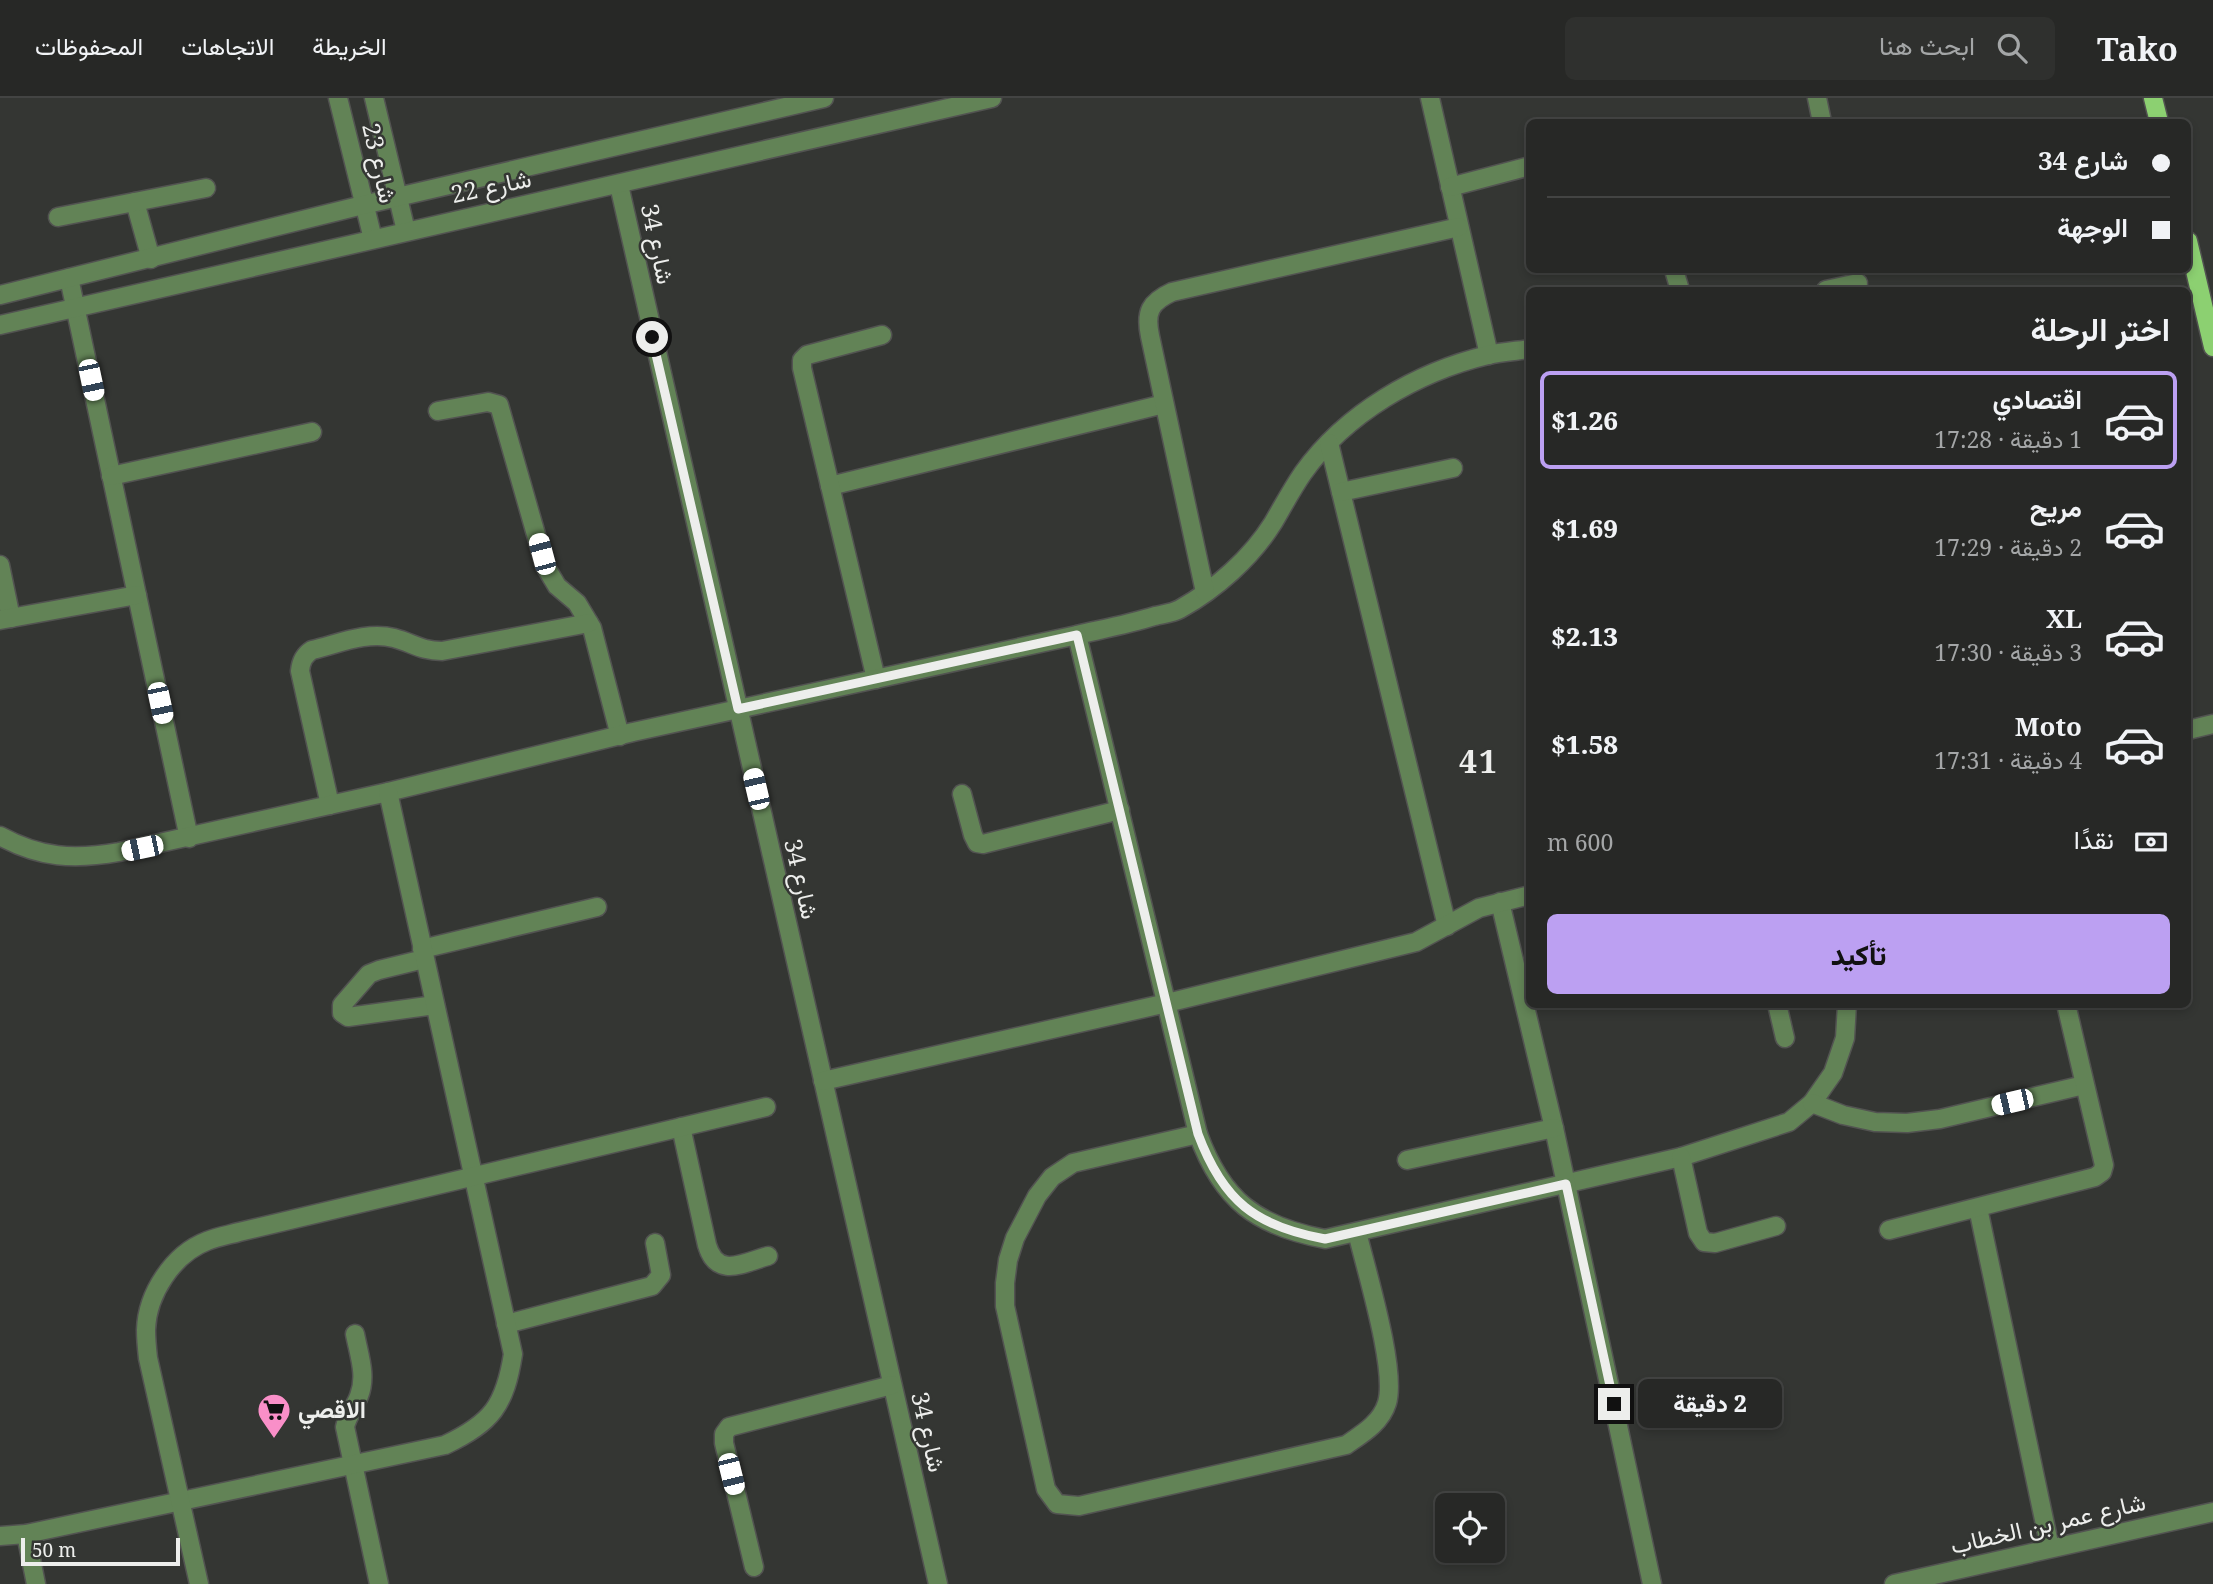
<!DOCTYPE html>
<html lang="ar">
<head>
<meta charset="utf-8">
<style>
	:root { --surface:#272826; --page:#2f302e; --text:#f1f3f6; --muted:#a4a6a7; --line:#434443; --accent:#bca0f2 }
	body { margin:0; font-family:"Noto Serif",Vazirmatn,serif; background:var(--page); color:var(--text); direction:rtl; height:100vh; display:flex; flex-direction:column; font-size:26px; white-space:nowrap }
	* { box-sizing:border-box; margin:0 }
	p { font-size:23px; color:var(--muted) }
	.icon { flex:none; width:38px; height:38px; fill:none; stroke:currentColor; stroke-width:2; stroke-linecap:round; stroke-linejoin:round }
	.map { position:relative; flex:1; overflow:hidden; direction:ltr }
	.details { position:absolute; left:1526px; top:189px; width:665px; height:721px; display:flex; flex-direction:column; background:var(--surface); border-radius:10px; box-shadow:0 4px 10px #0003,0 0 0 2px var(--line); direction:rtl }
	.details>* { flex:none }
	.hud { position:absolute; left:1526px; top:21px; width:665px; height:154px; border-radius:10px; box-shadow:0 4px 10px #0003,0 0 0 2px var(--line); direction:rtl; display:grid; align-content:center; height:154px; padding:0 21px; background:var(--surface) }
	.tools { position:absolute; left:1435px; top:1395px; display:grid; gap:14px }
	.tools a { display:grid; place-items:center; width:70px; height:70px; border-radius:10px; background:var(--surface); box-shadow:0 4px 10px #0003,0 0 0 2px var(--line); font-size:35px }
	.scale { position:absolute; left:21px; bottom:18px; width:159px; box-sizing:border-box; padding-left:7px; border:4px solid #edeeec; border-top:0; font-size:19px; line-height:24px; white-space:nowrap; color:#edeeec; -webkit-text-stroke:5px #343633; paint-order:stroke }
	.end { position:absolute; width:32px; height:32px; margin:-16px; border:9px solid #edeeec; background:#111; box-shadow:0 0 0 4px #111 }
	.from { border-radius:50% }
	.bubble { position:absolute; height:49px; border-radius:10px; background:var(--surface); box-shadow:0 4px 10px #0003,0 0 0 2px var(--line); font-size:23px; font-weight:800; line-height:49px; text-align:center; direction:rtl }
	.car { position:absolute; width:21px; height:42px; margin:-21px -10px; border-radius:9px; box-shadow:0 0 5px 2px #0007; background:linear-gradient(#fff 24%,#345 0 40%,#fff 0 76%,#345 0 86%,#fff 0) }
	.hud b { display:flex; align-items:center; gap:24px; height:66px; font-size:26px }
	.hud b+b { border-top:2px solid var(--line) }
	.hud i { width:18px; height:18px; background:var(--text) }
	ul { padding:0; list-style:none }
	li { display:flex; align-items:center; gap:21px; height:98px; margin:0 14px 10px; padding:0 7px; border:4px solid transparent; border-radius:10px }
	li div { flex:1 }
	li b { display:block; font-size:26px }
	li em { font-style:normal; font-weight:800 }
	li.selected { border-color:var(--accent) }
	li>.icon { width:63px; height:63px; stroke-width:1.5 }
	h2 { padding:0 21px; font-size:32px; line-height:84px }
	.pay { display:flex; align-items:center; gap:18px; height:77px; padding:0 21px; font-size:26px }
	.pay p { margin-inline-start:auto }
	.button { display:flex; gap:14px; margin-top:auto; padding:14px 21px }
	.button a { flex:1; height:80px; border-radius:10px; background:var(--accent); color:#111; font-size:28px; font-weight:800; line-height:80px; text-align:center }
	header { display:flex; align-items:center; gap:42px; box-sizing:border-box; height:98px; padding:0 35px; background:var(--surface); border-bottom:2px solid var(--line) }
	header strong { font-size:33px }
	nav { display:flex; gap:38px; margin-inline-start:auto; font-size:24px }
	.search { width:490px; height:63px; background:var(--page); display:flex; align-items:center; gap:18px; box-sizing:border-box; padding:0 24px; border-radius:10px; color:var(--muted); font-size:26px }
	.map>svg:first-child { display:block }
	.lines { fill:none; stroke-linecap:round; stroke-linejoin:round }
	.minor-casing { stroke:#525351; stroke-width:21 }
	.major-casing { stroke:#525351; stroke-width:21 }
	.minor { stroke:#628356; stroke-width:18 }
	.major { stroke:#8cd071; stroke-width:18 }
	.route { stroke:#edeeec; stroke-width:9 }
	.labels { text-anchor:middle; stroke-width:5; stroke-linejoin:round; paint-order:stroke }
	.street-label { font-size:24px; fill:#edeeec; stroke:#343633 }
	.poi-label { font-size:24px; font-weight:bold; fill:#edeeec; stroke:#343633; text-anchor:start }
	.district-label { font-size:32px; font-weight:bold; letter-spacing:2px; fill:#edeeec; stroke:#343633 }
</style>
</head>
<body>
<header>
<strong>Tako</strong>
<div class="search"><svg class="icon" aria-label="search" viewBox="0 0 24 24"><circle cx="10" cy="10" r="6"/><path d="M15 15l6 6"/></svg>ابحث هنا</div>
<nav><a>الخريطة</a><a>الاتجاهات</a><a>المحفوظات</a></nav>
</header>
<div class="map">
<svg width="2213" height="1486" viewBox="0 0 2213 1486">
	<rect width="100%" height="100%" fill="#343633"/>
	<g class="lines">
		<defs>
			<g id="minor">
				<polyline points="338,0 373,141"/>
				<polyline points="374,0 406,133"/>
				<polyline points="1430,0 1489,257"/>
				<polyline points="1817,0 1822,24"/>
				<polyline points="619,87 938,1486"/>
				<polyline points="1450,89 1530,68"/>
				<polyline points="135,104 151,161"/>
				<polyline points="58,119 206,90"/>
				<polyline points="1674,172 1680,192"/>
				<polyline points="69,180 189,740"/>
				<polyline points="1826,192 1858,185"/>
				<polyline points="0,197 363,107 824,0"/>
				<polyline points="0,227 992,0"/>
				<path d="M1530 251C1516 253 1501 254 1488 257 1417 274 1346 315 1303 375 1292 391 1283 408 1273 425 1251 460 1216 491 1180 511 1173 515 1163 516 1155 518 1129 526 1103 531 1077 537L1198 1036C1222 1102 1256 1128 1325 1141L1681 1059 1789 1024 1812 1005 1833 975 1845 940 1847 906"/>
				<polyline points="438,313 488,304 499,307 545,468 557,488 577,505 592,530 620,638"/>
				<polyline points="1329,345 1447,828"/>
				<polyline points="111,378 312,334"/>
				<polyline points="830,388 1164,306"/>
				<polyline points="1341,394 1453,370"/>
				<polyline points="0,467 11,520"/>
				<path d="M1205 494 1150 238C1145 214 1150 204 1172 194L1459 129"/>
				<polyline points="0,522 137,497"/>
				<polyline points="876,581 802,270 802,262 807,257 882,237"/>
				<polyline points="2188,632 2213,626"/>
				<polyline points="962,696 973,737 977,745 983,746 1120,712"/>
				<path d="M330 707 300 573C301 563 304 557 312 552 338 546 367 533 394 540 413 545 421 553 442 553L589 525"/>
				<path d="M0 738C40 760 74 762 119 754L388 694 633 634 1077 537"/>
				<polyline points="1500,804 1554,1030 1652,1486"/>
				<polyline points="422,851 597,809"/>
				<polyline points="424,861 379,872 369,876 342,907 342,915 348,919 435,907"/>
				<polyline points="1777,906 1785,940"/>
				<polyline points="823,983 1167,905 1416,844 1479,810 1530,797"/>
				<polyline points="1812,1005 1843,1017 1875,1024 1907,1025 1940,1021 2084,987"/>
				<path d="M681 1029 707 1147C717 1181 743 1165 768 1158"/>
				<path d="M1198 1036 1073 1065 1052 1079 1037 1098 1015 1140 1008 1162 1005 1185V1208L1046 1391 1057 1406 1079 1408 1346 1347C1362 1336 1381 1325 1387 1305 1397 1272 1366 1172 1357 1134"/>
				<polyline points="1681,1059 1698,1135 1704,1144 1715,1145 1776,1128"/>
				<polyline points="1407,1062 1554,1030"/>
				<polyline points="1978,1110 2050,1450"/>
				<polyline points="1889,1132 2095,1079 2102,1074 2104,1067 2066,906"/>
				<polyline points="506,1226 652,1188 661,1177 655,1145"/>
				<path d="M355 1236C359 1257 367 1278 359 1298 355 1309 347 1318 345 1329L379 1486"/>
				<polyline points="26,1436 36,1486"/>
				<path d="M0 1438 26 1436 445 1347C492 1325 505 1307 513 1256L388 694"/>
				<polyline points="754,1469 724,1345 724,1336 729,1329 892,1287"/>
				<path d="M199 1486 148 1260C147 1251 146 1241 146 1232 147 1196 173 1156 207 1143 217 1139 228 1137 239 1134L766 1009"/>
				<polyline points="1894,1486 2213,1414"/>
			</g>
			<g id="major">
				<polyline points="2153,0 2159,24"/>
				<polyline points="2188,143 2213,249"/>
			</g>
		</defs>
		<!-- minor casing -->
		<use href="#minor" class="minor-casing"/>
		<!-- major casing -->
		<use href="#major" class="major-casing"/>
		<!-- minor -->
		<use href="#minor" class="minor"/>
		<!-- major -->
		<use href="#major" class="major"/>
	</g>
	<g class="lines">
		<!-- route -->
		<path class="route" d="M652 239 738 611 1077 537 1198 1036C1223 1103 1255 1128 1325 1141L1566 1086 1614 1306"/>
	</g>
	<!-- icons -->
	<defs>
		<symbol id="supermarket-pin" viewBox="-11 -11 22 30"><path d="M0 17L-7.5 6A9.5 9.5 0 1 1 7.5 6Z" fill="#f98fc8" stroke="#343633"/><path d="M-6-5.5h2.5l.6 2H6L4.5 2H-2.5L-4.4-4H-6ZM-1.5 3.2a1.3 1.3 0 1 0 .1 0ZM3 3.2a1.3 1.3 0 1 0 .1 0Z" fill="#111"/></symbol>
	</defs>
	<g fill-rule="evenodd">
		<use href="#supermarket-pin" x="255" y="1293" width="38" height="52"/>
	</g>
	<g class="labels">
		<!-- street labels -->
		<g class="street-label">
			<text transform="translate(379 65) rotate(77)" y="8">شارع 23</text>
			<text transform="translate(491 89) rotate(-12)" y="8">شارع 22</text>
			<text transform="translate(657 146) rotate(78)" y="8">شارع 34</text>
			<text transform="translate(801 781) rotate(77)" y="8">شارع 34</text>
			<text transform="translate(928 1334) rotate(77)" y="8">شارع 34</text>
			<text transform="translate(2048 1426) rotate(-13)" y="8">شارع عمر بن الخطاب</text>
		</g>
		<!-- poi labels -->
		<g class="poi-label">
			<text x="298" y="1320">الاقصي</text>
		</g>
		<!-- district labels -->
		<g class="district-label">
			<text x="1479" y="675">41</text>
		</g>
	</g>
</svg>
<div class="tools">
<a><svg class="icon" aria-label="locate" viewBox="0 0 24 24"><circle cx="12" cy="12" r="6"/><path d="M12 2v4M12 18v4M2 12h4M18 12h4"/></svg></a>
</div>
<div class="scale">50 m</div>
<i class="end from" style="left:652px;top:239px"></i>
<i class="end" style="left:1614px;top:1306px"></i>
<div class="bubble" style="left:1638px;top:1281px;width:144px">2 دقيقة</div>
<i class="car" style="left:91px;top:282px;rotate:168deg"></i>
<i class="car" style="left:542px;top:456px;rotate:345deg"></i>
<i class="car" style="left:160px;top:605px;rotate:168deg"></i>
<i class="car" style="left:756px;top:691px;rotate:347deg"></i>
<i class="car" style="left:142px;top:750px;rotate:258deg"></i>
<i class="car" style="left:2012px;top:1004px;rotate:257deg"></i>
<i class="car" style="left:731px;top:1376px;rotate:166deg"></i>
<div class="hud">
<b><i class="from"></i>شارع 34</b>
<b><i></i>الوجهة</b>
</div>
<section class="details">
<h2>اختر الرحلة</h2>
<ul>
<li class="selected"><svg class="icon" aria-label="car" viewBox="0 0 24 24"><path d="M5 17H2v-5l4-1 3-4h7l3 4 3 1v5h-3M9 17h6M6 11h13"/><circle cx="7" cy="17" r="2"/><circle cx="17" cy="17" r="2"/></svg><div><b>اقتصادي</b><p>1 دقيقة · 17:28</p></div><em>$1.26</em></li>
<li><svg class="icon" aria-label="car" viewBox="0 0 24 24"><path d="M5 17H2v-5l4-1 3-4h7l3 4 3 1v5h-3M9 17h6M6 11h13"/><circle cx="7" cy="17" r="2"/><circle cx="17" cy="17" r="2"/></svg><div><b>مريح</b><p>2 دقيقة · 17:29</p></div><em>$1.69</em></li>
<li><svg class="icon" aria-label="car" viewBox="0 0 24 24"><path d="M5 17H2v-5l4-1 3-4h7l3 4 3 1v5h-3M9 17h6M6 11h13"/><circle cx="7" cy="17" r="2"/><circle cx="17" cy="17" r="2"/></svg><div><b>XL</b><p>3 دقيقة · 17:30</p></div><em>$2.13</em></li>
<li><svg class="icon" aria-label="car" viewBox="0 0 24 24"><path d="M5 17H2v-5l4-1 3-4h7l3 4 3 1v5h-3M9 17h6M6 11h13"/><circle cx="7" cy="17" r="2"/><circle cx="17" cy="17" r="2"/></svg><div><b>Moto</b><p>4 دقيقة · 17:31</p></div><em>$1.58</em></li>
</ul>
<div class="pay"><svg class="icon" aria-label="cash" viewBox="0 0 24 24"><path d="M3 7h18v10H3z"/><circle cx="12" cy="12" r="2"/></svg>نقدًا<p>600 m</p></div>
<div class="button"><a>تأكيد</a></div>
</section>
</div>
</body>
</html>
